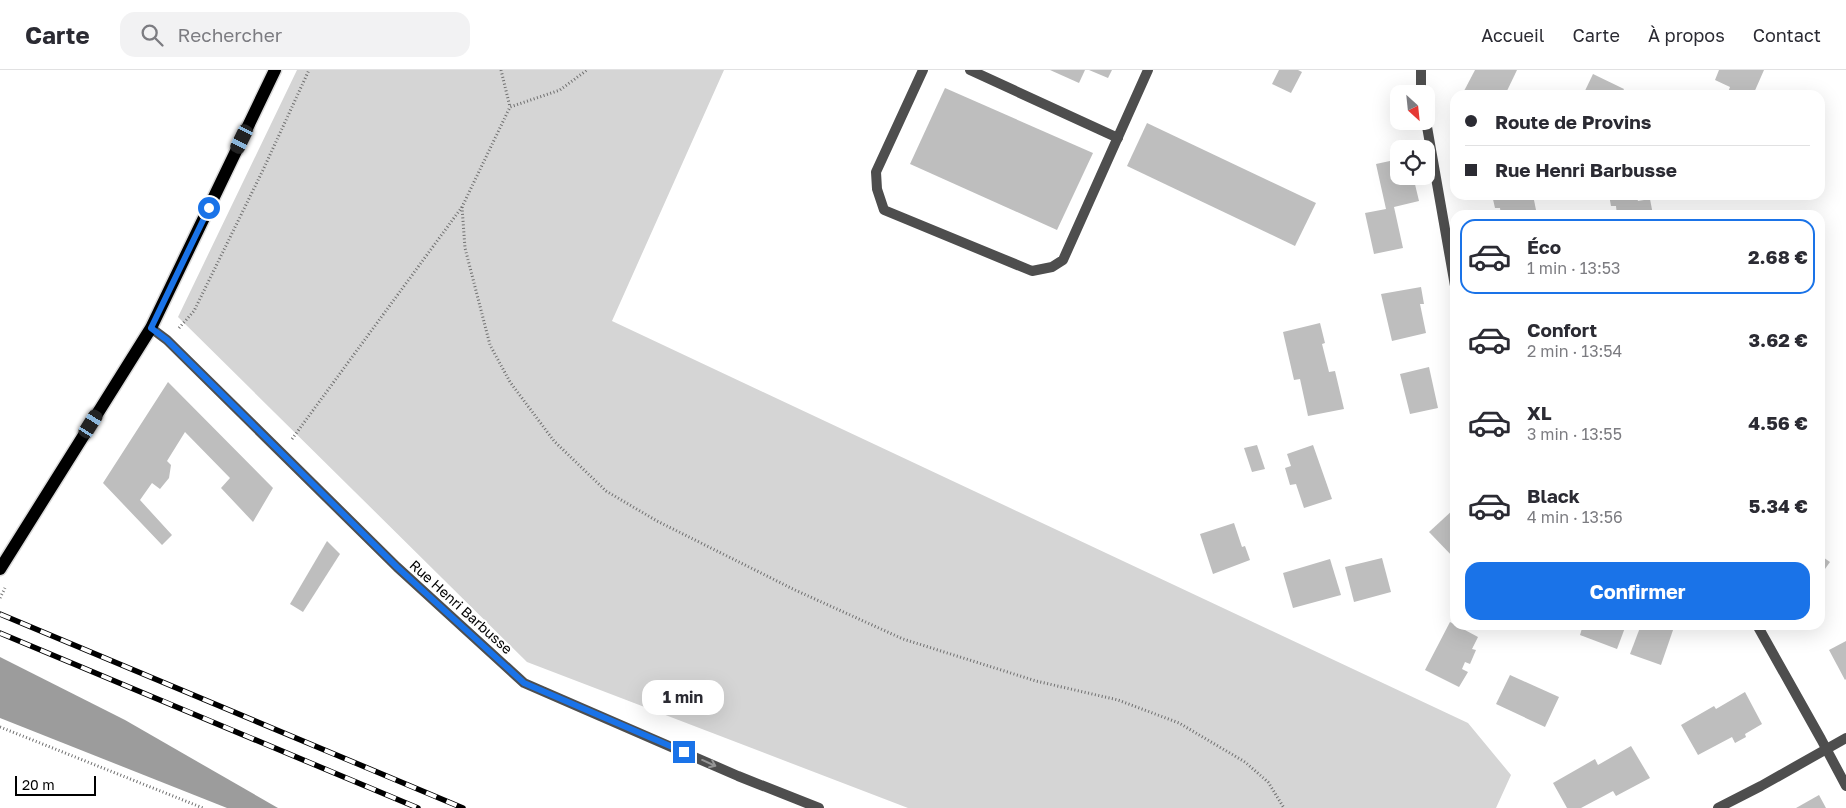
<!DOCTYPE html>
<html lang="fr">
<head>
<meta charset="utf-8">
<style>
	:root { --surface:#fff; --page:#f2f2f3; --text:#2b2b33; --muted:#7c7c81; --line:#e1e1e2; --accent:#1a73e8 }
	body { margin:0; font-family:"Golos Text",sans-serif; background:var(--page); color:var(--text); height:100vh; display:flex; flex-direction:column; font-size:19px; white-space:nowrap }
	* { box-sizing:border-box; margin:0 }
	p { font-size:16px; color:var(--muted) }
	.icon { flex:none; width:28px; height:28px; fill:none; stroke:currentColor; stroke-width:2; stroke-linecap:round; stroke-linejoin:round }
	.map { position:relative; flex:1; overflow:hidden }
	.details { position:absolute; left:1450px; top:140px; width:375px; height:420px; display:flex; flex-direction:column; background:var(--surface); border-radius:15px; box-shadow:0 5px 20px #0002 }
	.details>* { flex:none }
	.banner { position:absolute; left:1450px; top:20px; width:375px; height:110px; border-radius:15px; box-shadow:0 5px 20px #0002; display:grid; align-content:center; height:110px; padding:0 15px; background:var(--surface) }
	.needle { width:32px; rotate:153deg }
	.fabs { position:absolute; left:1390px; top:15px; display:grid; gap:10px }
	.fabs a { display:grid; place-items:center; width:45px; height:45px; border-radius:10px; background:var(--surface); box-shadow:0 5px 20px #0002; font-size:25px }
	.scale { position:absolute; left:15px; bottom:12px; width:81px; box-sizing:border-box; padding-left:5px; border:2px solid #000; border-top:0; font-size:14px; line-height:18px; white-space:nowrap; color:#000; -webkit-text-stroke:4px #fff; paint-order:stroke }
	.end { position:absolute; width:22px; height:22px; margin:-11px; border:6px solid #1a73e8; background:#fff; box-shadow:0 0 0 2px #fff }
	.from { border-radius:50% }
	.bubble { position:absolute; height:35px; border-radius:15px; background:var(--surface); box-shadow:0 5px 20px #0002; font-size:16px; font-weight:700; line-height:35px; text-align:center }
	.car { position:absolute; width:15px; height:30px; margin:-15px -8px; border-radius:6px; box-shadow:0 0 4px 1px #0007; background:linear-gradient(#222 24%,#8ab4d8 0 40%,#222 0 76%,#8ab4d8 0 86%,#222 0) }
	.banner b { display:flex; align-items:center; gap:18px; height:48px; font-size:19px }
	.banner b+b { border-top:1px solid var(--line) }
	.banner i { width:12px; height:12px; background:var(--text) }
	ul { padding:9px 0 0; list-style:none }
	li { display:flex; align-items:center; gap:15px; height:75px; margin:0 10px 8px; padding:0 5px; border:2px solid transparent; border-radius:15px }
	li div { flex:1 }
	li b { display:block; font-size:19px }
	li em { font-style:normal; font-weight:700 }
	li.selected { border-color:var(--accent) }
	li>.icon { width:45px; height:45px; stroke-width:1.5 }
	.button { display:flex; gap:10px; margin-top:auto; padding:10px 15px }
	.button a { flex:1; height:58px; border-radius:15px; background:var(--accent); color:#fff; font-size:20px; font-weight:700; line-height:58px; text-align:center }
	header { display:flex; align-items:center; gap:30px; box-sizing:border-box; height:70px; padding:0 25px; background:var(--surface); border-bottom:1px solid var(--line) }
	header strong { font-size:24px }
	nav { display:flex; gap:28px; margin-inline-start:auto; font-size:18px }
	.search { width:350px; height:45px; background:var(--page); display:flex; align-items:center; gap:12px; box-sizing:border-box; padding:0 18px; border-radius:15px; color:var(--muted); font-size:19px }
	.map>svg:first-child { display:block }
	.green { fill:#d5d5d5 }
	.water { fill:#9c9c9c }
	.building { fill:#bebebe }
	.lines { fill:none; stroke-linecap:round; stroke-linejoin:round }
	.primary-casing { stroke:#dbdbdb; stroke-width:15 }
	.path { stroke:#707070; stroke-width:3; stroke-dasharray:1 2.5; stroke-linecap:butt }
	.service { stroke:#4e4e4e; stroke-width:10 }
	.minor { stroke:#4e4e4e; stroke-width:10 }
	.primary { stroke:#000; stroke-width:12 }
	.rail-casing { stroke:#000; stroke-width:5.5 }
	.rail { stroke:#fff; stroke-width:4; stroke-dasharray:11; stroke-linecap:butt }
	.oneway { stroke:#959595 }
	.route { stroke:#1a73e8; stroke-width:6 }
	.labels { text-anchor:middle; stroke-width:4; stroke-linejoin:round; paint-order:stroke }
	.street-label { font-size:14px; fill:#000; stroke:#fff }
</style>
</head>
<body>
<header>
<strong>Carte</strong>
<div class="search"><svg class="icon" aria-label="search" viewBox="0 0 24 24"><circle cx="10" cy="10" r="6"/><path d="M15 15l6 6"/></svg>Rechercher</div>
<nav><a>Accueil</a><a>Carte</a><a>À propos</a><a>Contact</a></nav>
</header>
<div class="map">
<svg width="1846" height="738" viewBox="0 0 1846 738">
	<rect width="100%" height="100%" fill="#fff"/>
	<!-- green -->
	<polygon class="green" points="297,0 724,0 612,251 1468,653 1511,705 1496,738 908,738 527,592 178,247"/>
	<!-- water -->
	<polygon class="water" points="0,587 125,650 278,738 227,738 0,648"/>
	<!-- building -->
	<g class="building">
		<polygon points="1050,0 1085,0 1079,13"/>
		<polygon points="1089,0 1112,0 1108,8"/>
		<polygon points="1279,0 1298,0 1302,2 1291,23 1272,14"/>
		<polygon points="1475,0 1517,0 1505,25 1473,25 1464,21"/>
		<polygon points="1719,0 1764,0 1753,25 1727,25 1730,17 1715,10"/>
		<polygon points="1593,4 1624,19 1621,25 1583,25"/>
		<polygon points="945,18 1093,83 1057,160 910,94"/>
		<polygon points="1147,53 1316,133 1295,176 1127,96"/>
		<polygon points="1399,89 1399,106 1413,106 1419,131 1394,137 1403,178 1374,184 1365,143 1386,139 1376,94"/>
		<polygon points="1492,125 1533,125 1537,145 1501,145 1500,138 1495,138"/>
		<polygon points="1609,125 1636,125 1638,131 1650,129 1653,145 1617,145 1616,136 1611,136"/>
		<polygon points="1421,217 1424,234 1420,234 1426,263 1392,271 1381,224"/>
		<polygon points="1320,253 1325,273 1322,274 1329,302 1335,301 1344,339 1308,346 1300,309 1294,310 1283,262"/>
		<polygon points="1429,297 1438,338 1410,344 1400,304"/>
		<polygon points="168,312 273,418 253,452 221,418 230,408 185,362 167,391 171,395 169,408 160,419 152,413 140,430 172,465 162,475 103,413"/>
		<polygon points="1257,375 1265,399 1252,402 1244,378"/>
		<polygon points="1313,375 1332,429 1304,438 1296,414 1290,415 1285,398 1291,396 1287,384"/>
		<polygon points="1454,439 1455,441 1455,489 1429,462"/>
		<polygon points="1234,453 1242,477 1245,476 1250,490 1213,504 1200,464"/>
		<polygon points="327,471 340,484 303,542 290,534"/>
		<polygon points="1820,485 1830,492 1820,506"/>
		<polygon points="1382,488 1391,522 1354,532 1345,497"/>
		<polygon points="1330,489 1341,525 1293,538 1283,503"/>
		<polygon points="1450,552 1478,567 1472,579 1476,580 1470,594 1465,592 1462,599 1468,602 1459,617 1425,600"/>
		<polygon points="1583,555 1626,555 1617,579 1580,565"/>
		<polygon points="1641,555 1658,555 1673,560 1661,595 1630,584"/>
		<polygon points="1846,571 1846,609 1845,610 1829,580"/>
		<polygon points="1510,605 1559,627 1545,657 1496,634"/>
		<polygon points="1745,622 1762,654 1745,664 1746,667 1735,673 1732,667 1698,685 1681,655 1714,636 1716,639"/>
		<polygon points="1631,676 1650,708 1616,726 1613,721 1581,738 1567,738 1553,713 1595,689 1598,695"/>
		<polygon points="1819,725 1826,738 1796,738"/>
	</g>
	<g class="lines">
		<defs>
			<polyline id="primary" points="0,499 151,258 275,0"/>
		</defs>
		<!-- primary casing -->
		<use href="#primary" class="primary-casing"/>
		<!-- path -->
		<g class="path">
			<polyline points="501,0 510,37"/>
			<polyline points="462,137 465,178 490,275 510,312 554,371 606,421 657,451 795,520 903,569 1036,611 1118,630 1179,653 1245,692 1268,712 1284,738"/>
			<polyline points="179,258 194,241 263,100 309,0"/>
			<polyline points="292,369 462,137 510,37 560,20 587,0"/>
			<polyline points="0,528 5,518"/>
			<polyline points="0,657 203,738"/>
		</g>
		<!-- service -->
		<g class="service">
			<polyline points="923,0 876,102 877,119 884,140 1032,201 1052,197 1063,190 1148,0"/>
			<polyline points="970,0 1118,68"/>
		</g>
		<!-- minor -->
		<g class="minor">
			<polyline points="1421,24 1421,0"/>
			<polyline points="1426,51 1455,216"/>
			<polyline points="151,258 167,270 397,497 524,613 738,706 819,738"/>
			<polyline points="1757,555 1821,669 1846,716"/>
			<polyline points="1718,738 1761,716 1846,668"/>
		</g>
		<!-- primary -->
		<use href="#primary" class="primary"/>
		<defs>
			<g id="rail">
				<polyline points="0,544 463,738"/>
				<polyline points="0,563 418,738"/>
			</g>
		</defs>
		<!-- rail casing -->
		<use href="#rail" class="rail-casing"/>
		<!-- rail -->
		<use href="#rail" class="rail"/>
	</g>
	<!-- one-way arrows -->
	<defs><path id="oneway-shaft" d="M-6 0H5M1.5-3L5.5 0L1.5 3" fill="none" stroke-width="1.6" stroke-linecap="round" stroke-linejoin="round" transform="scale(1.25)"/></defs>
	<use class="oneway" href="#oneway-shaft" transform="translate(709 693) rotate(24)"/>
	<g class="lines">
		<!-- route -->
		<polyline class="route" points="209,138 151,258 167,270 397,497 524,613 684,682"/>
	</g>
	<g class="labels">
		<!-- street labels -->
		<g class="street-label">
			<text transform="translate(461 537) rotate(42)" y="5">Rue Henri Barbusse</text>
		</g>
	</g>
</svg>
<div class="fabs">
<a><svg class="needle" viewBox="-14 -14 28 28"><path d="M0-13l5 13h-10z" fill="#e53935"/><path d="M0 13l5-13h-10z" fill="#7c7c81"/></svg></a>
<a><svg class="icon" aria-label="locate" viewBox="0 0 24 24"><circle cx="12" cy="12" r="6"/><path d="M12 2v4M12 18v4M2 12h4M18 12h4"/></svg></a>
</div>
<div class="scale">20 m</div>
<i class="end from" style="left:209px;top:138px"></i>
<i class="end" style="left:684px;top:682px"></i>
<div class="bubble" style="left:642px;top:610px;width:82px">1 min</div>
<i class="car" style="left:242px;top:69px;rotate:206deg"></i>
<i class="car" style="left:91px;top:354px;rotate:32deg"></i>
<div class="banner">
<b><i class="from"></i>Route de Provins</b>
<b><i></i>Rue Henri Barbusse</b>
</div>
<section class="details">
<ul>
<li class="selected"><svg class="icon" aria-label="car" viewBox="0 0 24 24"><path d="M5 17H2v-5l4-1 3-4h7l3 4 3 1v5h-3M9 17h6M6 11h13"/><circle cx="7" cy="17" r="2"/><circle cx="17" cy="17" r="2"/></svg><div><b>Éco</b><p>1 min · 13:53</p></div><em>2.68 €</em></li>
<li><svg class="icon" aria-label="car" viewBox="0 0 24 24"><path d="M5 17H2v-5l4-1 3-4h7l3 4 3 1v5h-3M9 17h6M6 11h13"/><circle cx="7" cy="17" r="2"/><circle cx="17" cy="17" r="2"/></svg><div><b>Confort</b><p>2 min · 13:54</p></div><em>3.62 €</em></li>
<li><svg class="icon" aria-label="car" viewBox="0 0 24 24"><path d="M5 17H2v-5l4-1 3-4h7l3 4 3 1v5h-3M9 17h6M6 11h13"/><circle cx="7" cy="17" r="2"/><circle cx="17" cy="17" r="2"/></svg><div><b>XL</b><p>3 min · 13:55</p></div><em>4.56 €</em></li>
<li><svg class="icon" aria-label="car" viewBox="0 0 24 24"><path d="M5 17H2v-5l4-1 3-4h7l3 4 3 1v5h-3M9 17h6M6 11h13"/><circle cx="7" cy="17" r="2"/><circle cx="17" cy="17" r="2"/></svg><div><b>Black</b><p>4 min · 13:56</p></div><em>5.34 €</em></li>
</ul>
<div class="button"><a>Confirmer</a></div>
</section>
</div>
</body>
</html>
